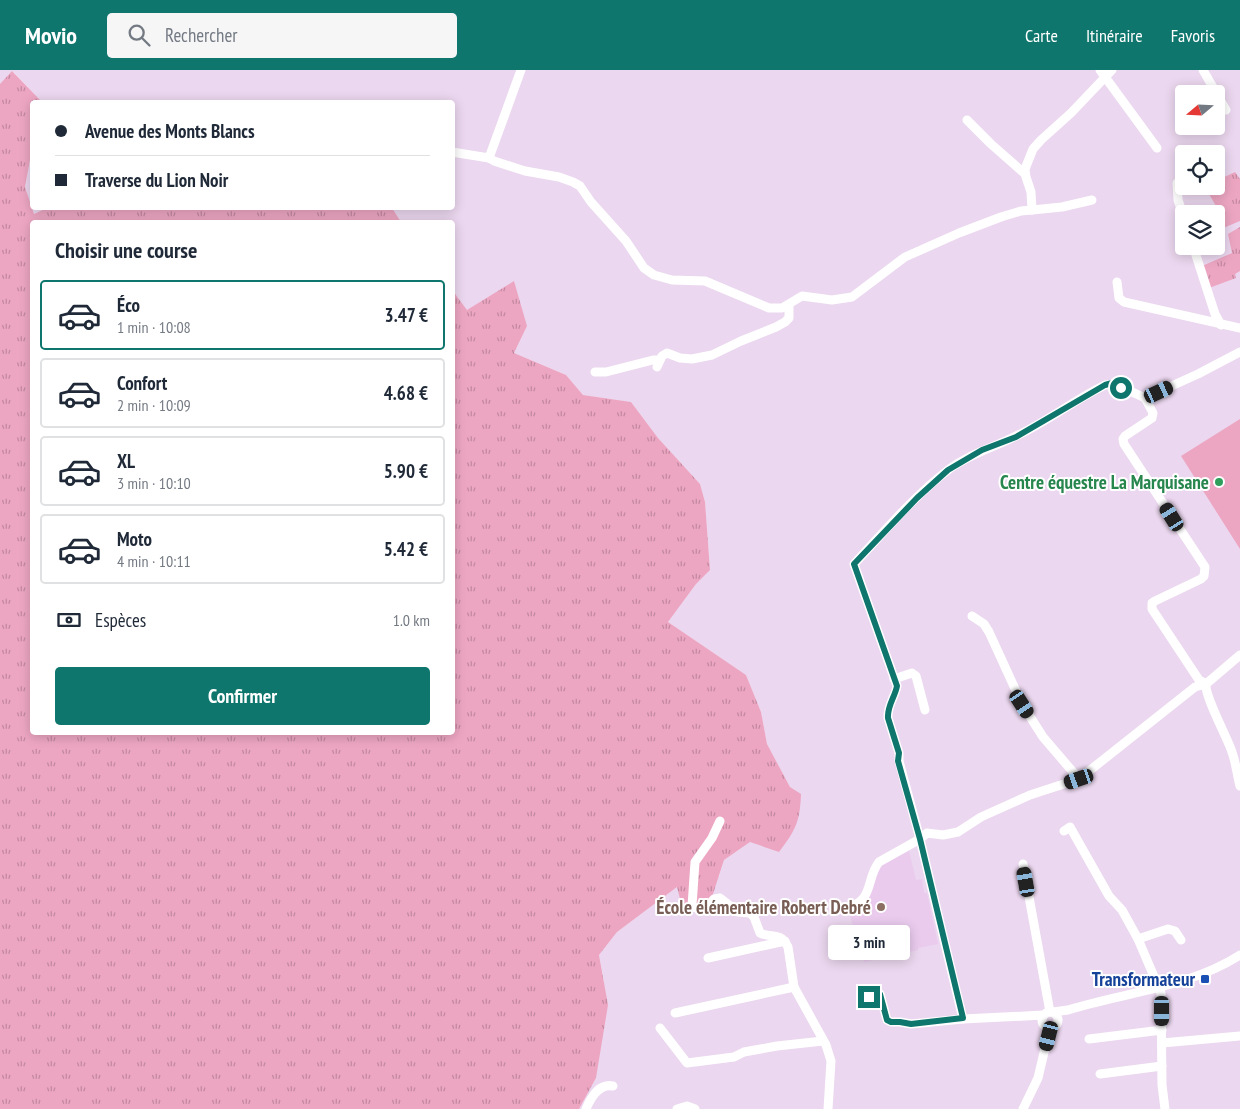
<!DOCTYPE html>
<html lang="fr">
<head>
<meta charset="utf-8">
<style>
	:root { --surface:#fff; --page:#f6f6f7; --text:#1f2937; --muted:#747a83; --line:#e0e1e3; --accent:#0f766e }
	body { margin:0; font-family:"PT Sans Narrow",sans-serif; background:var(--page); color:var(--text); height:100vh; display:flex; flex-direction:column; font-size:19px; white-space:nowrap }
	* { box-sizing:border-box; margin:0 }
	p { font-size:16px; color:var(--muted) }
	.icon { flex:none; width:28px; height:28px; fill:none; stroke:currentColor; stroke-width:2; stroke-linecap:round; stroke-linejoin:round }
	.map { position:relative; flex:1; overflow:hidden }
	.drawer { position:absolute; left:30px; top:150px; width:425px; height:515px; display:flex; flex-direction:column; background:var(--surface); border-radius:5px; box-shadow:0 2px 12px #0003 }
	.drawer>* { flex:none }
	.banner { position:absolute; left:30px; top:30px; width:425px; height:110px; border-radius:5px; box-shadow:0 2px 12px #0003; display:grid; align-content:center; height:110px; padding:0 25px; background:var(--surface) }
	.needle { width:32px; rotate:251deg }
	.fabs { position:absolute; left:1175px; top:15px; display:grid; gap:10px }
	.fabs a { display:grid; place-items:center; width:50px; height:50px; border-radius:5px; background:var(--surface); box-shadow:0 2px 12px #0003; font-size:25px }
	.end { position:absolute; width:22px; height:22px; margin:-11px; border:6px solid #0f766e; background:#fff; box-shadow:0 0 0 2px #fff }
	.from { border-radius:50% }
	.bubble { position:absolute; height:35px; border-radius:5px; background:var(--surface); box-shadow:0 2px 12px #0003; font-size:16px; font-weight:700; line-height:35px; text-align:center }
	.car { position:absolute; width:15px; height:30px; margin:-15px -8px; border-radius:6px; box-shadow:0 0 4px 1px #0007; background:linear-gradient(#222 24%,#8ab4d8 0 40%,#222 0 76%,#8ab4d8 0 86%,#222 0) }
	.banner b { display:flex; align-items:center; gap:18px; height:48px; font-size:19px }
	.banner b+b { border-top:1px solid var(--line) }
	.banner i { width:12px; height:12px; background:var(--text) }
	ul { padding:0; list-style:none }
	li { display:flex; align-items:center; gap:15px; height:70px; margin:0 10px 8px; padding:0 15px; border:2px solid var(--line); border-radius:5px }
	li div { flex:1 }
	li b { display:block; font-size:19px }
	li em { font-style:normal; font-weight:700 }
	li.current { border-color:var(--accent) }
	li>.icon { width:45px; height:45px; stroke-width:1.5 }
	h2 { padding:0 25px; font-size:22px; line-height:60px }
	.pay { display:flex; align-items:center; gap:12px; height:55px; padding:0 25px; font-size:19px }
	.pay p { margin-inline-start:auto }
	.button { display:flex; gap:10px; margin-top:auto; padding:10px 25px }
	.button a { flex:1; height:58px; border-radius:5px; background:var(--accent); color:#fff; font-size:20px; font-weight:700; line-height:58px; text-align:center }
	header { display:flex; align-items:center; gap:30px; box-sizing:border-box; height:70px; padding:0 25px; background:var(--accent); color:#fff }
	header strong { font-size:24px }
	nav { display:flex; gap:28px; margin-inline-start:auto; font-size:18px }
	.search { width:350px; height:45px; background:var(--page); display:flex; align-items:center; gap:12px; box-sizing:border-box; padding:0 18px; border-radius:5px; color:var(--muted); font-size:19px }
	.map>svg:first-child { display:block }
	.residential { fill:#ebd7ef; fill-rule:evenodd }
	.education { fill:#eacbee }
	.grass { fill:url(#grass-tufts) }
	.park { fill:#eda6c2 }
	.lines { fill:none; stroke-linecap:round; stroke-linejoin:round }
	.minor { stroke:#fff; stroke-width:9 }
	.route { stroke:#0f766e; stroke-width:6 }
	.leisure-dot { fill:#2e9e5b; stroke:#fff; stroke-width:2 }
	.education-dot { fill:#8d6e63; stroke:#fff; stroke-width:2 }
	.transit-dot { fill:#1a4fb4; stroke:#fff; stroke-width:2 }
	.labels { text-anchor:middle; stroke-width:4; stroke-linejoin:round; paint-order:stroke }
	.leisure-label { font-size:19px; font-weight:bold; fill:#27864d; stroke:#fff; text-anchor:end }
	.education-label { font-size:19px; font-weight:bold; fill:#785e54; stroke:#fff; text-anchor:end }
	.transit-label { font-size:19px; font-weight:bold; fill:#164399; stroke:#fff; text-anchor:end }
</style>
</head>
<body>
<header>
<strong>Movio</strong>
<div class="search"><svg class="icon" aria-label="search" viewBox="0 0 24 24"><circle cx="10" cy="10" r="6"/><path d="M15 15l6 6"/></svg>Rechercher</div>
<nav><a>Carte</a><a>Itinéraire</a><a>Favoris</a></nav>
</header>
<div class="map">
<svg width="1240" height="1039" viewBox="0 0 1240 1039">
	<defs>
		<pattern id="grass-tufts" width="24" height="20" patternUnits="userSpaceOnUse" patternTransform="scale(1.25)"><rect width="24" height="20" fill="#eda6c2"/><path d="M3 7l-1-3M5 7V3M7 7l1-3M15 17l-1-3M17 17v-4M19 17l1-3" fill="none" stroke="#c2889f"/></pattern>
	</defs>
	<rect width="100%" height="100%" fill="#f1e3f4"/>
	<!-- residential -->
	<g class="residential">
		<path d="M0 0H1240V1039H579L596 1008 604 910 599 885 617 862 677 817 719 807 724 790 750 772 779 781 790 717 767 674 761 642 746 605 668 552 696 514 710 500 705 432 700 414 658 368 631 332 583 325 566 305 514 283 527 256 467 240 453 221 452 152H401L392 138H452V32H42L13 1 0 14ZM1184 24H1216V56H1184ZM1184 84H1216V116H1184ZM1184 144H1216V176H1184Z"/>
		<polygon points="32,79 32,138 47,138 34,144 25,117"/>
	</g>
	<!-- education -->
	<polygon class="education" points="909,781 916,810 922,809 924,823 927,823 938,874 918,878 918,880 864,892 848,839 857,836 860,837 866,829 878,795"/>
	<!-- grass -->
	<g class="grass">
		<path d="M12 1 42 32H32V79L25 117 34 144 47 138H392L401 152H32V662H452L453 221 467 240 514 211 527 256 514 283 566 305 583 325 631 332 658 368 700 414 705 432 710 500 696 514 668 552 746 605 761 642 767 674 790 717 801 724C800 751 796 760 779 782L750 772 724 790 712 827 700 835 682 837 677 817 617 862 599 885 608 935 596 1008 579 1039H0V14Z"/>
		<polygon points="1235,102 1240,109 1240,151 1216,161 1216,145 1220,143 1205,117 1216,116 1216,111"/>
		<polygon points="1240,157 1240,201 1235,204 1236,208 1209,218 1202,196 1232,183 1228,164"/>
	</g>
	<!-- park -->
	<polygon class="park" points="1240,349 1240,479 1181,386"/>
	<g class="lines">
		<!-- minor -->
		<g class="minor">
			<polyline points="1100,0 1157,78"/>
			<polyline points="1203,0 1226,40"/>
			<polyline points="967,50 991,74 1025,104"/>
			<polyline points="452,82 489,88 494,91 525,101 559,107 573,112 580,116 591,132 626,171 644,198 654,205 672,210 705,211 769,238 782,238 802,226 832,230 852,227 905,187 959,163 1001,147 1021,141 1032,140 1031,122 1026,107 1025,99 1033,79 1041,70 1071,43 1112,0"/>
			<polyline points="489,88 521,0"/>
			<polyline points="1177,113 1178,130 1184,148"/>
			<polyline points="1032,140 1062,137 1092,130"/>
			<polyline points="1193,176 1215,244 1221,255"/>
			<polyline points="1117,212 1119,228 1124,232 1240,258"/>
			<polyline points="657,297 662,286 667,283 680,288 692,289 712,285 741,271 776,257 785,252 789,248 789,235"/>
			<polyline points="595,302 606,302 653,290 660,290"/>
			<polyline points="1145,328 1153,343 1152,348 1125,366 1123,369 1124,374 1205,497 1204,506 1201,509 1155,531 1152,533 1152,539 1199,610 1206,614"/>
			<polyline points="972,546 984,554 989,562 1022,634 1043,667 1079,709"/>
			<polyline points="894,609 912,603 916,606 925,640"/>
			<path d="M1206 614C1204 625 1227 667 1232 682 1236 693 1237 705 1240 716"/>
			<path d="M720 751 712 768 695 792 692 836C701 842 708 836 714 829L720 828 738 842 750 843 754 847 760 863C772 869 780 861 788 877L794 917 826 975 831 991 828 1039"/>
			<polyline points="1064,761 1070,757 1109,826 1122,840 1138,869 1161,923 1162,1015 1165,1039"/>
			<polyline points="1023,794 1050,942"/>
			<path d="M849 837C874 830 866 808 879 792L920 769 927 763 943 765 958 762 981 747 1030 725 1079 709 1195 617 1206 614 1240 585"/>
			<polyline points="1138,869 1168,859 1175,861 1181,870"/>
			<polyline points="708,888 785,871"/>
			<polyline points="869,927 880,924 887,950 891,952 900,952 911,954 963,949 1044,945"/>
			<path d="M1053 942 1068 940C1125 922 1189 918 1240 885"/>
			<circle cx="1050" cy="950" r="8"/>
			<polyline points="675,943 794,917"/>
			<path d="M963 949 920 769 899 691V683L888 648C887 636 895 627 897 616L854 494C884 462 913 427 948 400 969 384 993 378 1016 366 1047 352 1074 330 1105 315L1115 314 1145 328 1198 304 1240 282"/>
			<polyline points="660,958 687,993 734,987 744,982 777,976 823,971"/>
			<polyline points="1089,969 1162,960"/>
			<polyline points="1162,973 1240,966"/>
			<polyline points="1100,1004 1162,996"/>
			<path d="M586 1039C591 1027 599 1013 613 1016"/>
			<polyline points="677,1039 687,1036 695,1039"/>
			<polyline points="1023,1039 1038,1008 1050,957"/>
		</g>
	</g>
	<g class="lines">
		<!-- route -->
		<path class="route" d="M869 927 880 924 887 950 891 952H900L911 954 963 948 920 769 898 691 899 683 888 648C887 636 895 627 897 616L854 494 917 428 948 400 982 380 1016 367 1105 315 1112 313 1121 318"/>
	</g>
	<!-- markers -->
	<circle class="leisure-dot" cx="1219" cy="412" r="5"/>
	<circle class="education-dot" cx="881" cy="837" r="5"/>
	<rect class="transit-dot" x="1200" y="904" width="10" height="10" rx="2.5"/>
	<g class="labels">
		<!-- leisure labels -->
		<g class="leisure-label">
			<text x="1209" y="419">Centre équestre La Marquisane</text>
		</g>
		<!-- education labels -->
		<g class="education-label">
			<text x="871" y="844">École élémentaire Robert Debré</text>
		</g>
		<!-- transit labels -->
		<g class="transit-label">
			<text x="1195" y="916">Transformateur</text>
		</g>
	</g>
</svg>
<div class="fabs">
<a><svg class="needle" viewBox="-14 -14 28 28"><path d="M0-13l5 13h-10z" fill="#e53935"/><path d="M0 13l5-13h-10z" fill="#747a83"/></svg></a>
<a><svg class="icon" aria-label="locate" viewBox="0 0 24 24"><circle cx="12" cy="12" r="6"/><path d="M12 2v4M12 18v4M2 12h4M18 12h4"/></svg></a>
<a><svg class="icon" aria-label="layers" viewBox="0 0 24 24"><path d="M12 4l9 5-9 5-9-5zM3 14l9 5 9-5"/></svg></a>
</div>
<i class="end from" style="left:1121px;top:318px"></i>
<i class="end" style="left:869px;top:927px"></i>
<div class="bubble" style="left:828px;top:855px;width:82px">3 min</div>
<i class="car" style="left:1159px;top:322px;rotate:65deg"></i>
<i class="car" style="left:1172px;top:447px;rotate:328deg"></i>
<i class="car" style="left:1022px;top:634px;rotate:147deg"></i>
<i class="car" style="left:1079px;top:709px;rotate:251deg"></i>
<i class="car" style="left:1026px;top:812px;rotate:350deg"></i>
<i class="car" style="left:1162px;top:941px;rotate:180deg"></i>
<i class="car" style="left:1049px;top:966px;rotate:194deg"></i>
<div class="banner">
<b><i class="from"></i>Avenue des Monts Blancs</b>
<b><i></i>Traverse du Lion Noir</b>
</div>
<section class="drawer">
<h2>Choisir une course</h2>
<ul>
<li class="current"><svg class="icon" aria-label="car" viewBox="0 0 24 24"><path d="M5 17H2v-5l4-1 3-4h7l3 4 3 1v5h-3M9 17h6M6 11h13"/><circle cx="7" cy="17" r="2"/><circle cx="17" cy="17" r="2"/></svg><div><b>Éco</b><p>1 min · 10:08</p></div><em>3.47 €</em></li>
<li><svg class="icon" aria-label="car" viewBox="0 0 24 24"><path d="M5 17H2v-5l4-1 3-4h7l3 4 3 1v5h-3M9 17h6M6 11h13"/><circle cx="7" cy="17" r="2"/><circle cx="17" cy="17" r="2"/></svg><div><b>Confort</b><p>2 min · 10:09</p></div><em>4.68 €</em></li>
<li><svg class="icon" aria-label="car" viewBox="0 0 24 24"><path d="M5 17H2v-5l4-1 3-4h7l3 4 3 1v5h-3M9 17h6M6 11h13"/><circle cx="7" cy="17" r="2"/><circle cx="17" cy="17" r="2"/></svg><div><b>XL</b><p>3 min · 10:10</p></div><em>5.90 €</em></li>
<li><svg class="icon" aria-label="car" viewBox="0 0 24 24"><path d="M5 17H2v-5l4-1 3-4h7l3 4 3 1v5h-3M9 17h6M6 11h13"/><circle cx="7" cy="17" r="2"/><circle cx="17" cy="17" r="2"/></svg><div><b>Moto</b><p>4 min · 10:11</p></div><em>5.42 €</em></li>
</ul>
<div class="pay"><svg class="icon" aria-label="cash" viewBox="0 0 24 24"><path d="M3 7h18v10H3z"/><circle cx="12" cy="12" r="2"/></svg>Espèces<p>1.0 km</p></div>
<div class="button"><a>Confirmer</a></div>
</section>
</div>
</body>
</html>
